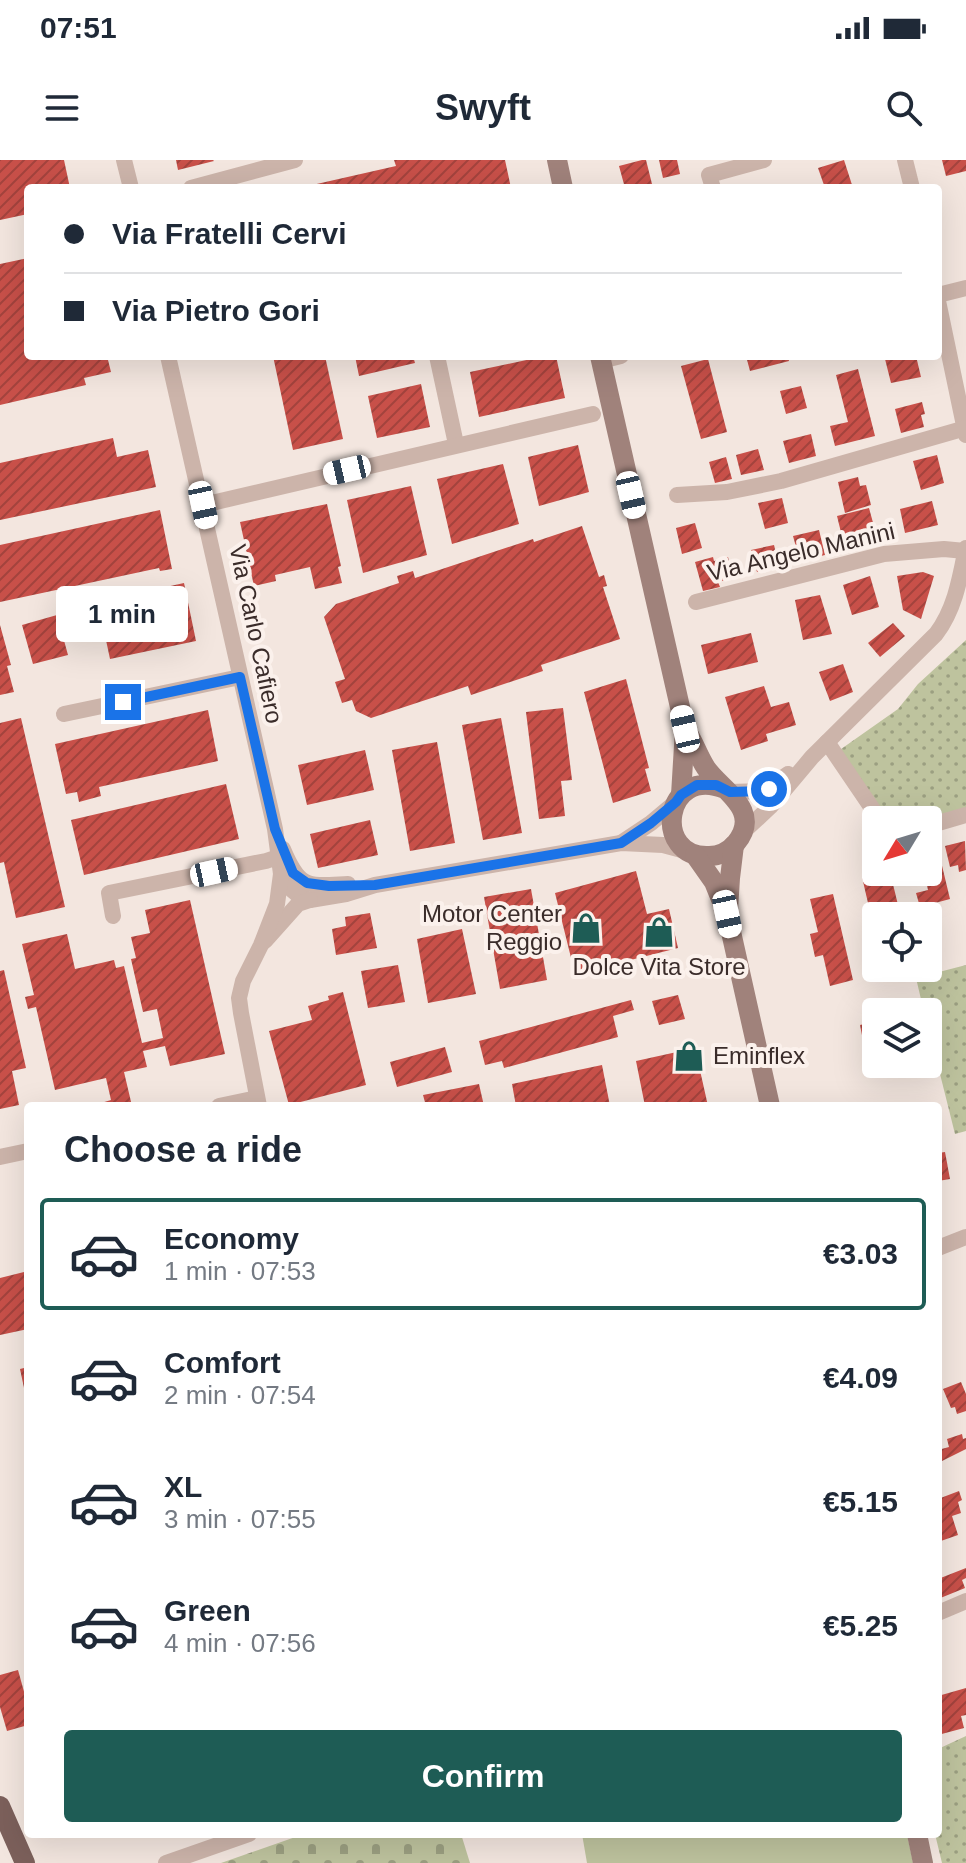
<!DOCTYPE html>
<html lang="en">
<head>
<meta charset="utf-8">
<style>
	:root { --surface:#fff; --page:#f2f2f3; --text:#1f2937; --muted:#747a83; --line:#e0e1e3; --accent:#1e5c55 }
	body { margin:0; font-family:Arial,sans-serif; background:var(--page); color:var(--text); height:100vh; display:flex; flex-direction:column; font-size:30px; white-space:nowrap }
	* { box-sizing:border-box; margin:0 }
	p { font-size:26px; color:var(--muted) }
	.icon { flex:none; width:44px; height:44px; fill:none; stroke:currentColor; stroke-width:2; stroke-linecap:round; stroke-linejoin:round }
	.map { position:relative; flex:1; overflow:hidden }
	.panel { position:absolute; left:24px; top:942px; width:918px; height:736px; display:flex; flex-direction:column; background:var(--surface); border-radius:8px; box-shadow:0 8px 32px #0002 }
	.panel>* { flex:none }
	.top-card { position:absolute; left:24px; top:24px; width:918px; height:176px; border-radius:8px; box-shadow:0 8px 32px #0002; display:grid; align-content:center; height:176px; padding:0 40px; background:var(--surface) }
	.needle { width:52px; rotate:232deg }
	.controls { position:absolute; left:862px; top:646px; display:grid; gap:16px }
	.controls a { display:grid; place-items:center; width:80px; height:80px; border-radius:8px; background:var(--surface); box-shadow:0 8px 32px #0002; font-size:40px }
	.end { position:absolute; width:36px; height:36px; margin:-18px; border:10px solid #1a73e8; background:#fff; box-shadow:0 0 0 4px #fff }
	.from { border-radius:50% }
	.bubble { position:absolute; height:56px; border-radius:8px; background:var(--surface); box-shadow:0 8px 32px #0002; font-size:26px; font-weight:700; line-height:56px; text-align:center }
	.car { position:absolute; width:24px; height:48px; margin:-24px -12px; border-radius:10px; box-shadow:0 0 6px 2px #0007; background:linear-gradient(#fff 24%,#345 0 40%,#fff 0 76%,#345 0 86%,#fff 0) }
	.top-card b { display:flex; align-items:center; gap:28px; height:76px; font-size:30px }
	.top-card b+b { border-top:2px solid var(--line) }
	.top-card i { width:20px; height:20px; background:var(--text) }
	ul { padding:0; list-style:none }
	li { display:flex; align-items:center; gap:24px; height:112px; margin:0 16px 12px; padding:0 24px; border:4px solid transparent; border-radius:8px }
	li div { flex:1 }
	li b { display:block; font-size:30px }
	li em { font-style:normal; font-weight:700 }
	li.on { border-color:var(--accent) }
	li>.icon { width:72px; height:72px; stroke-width:1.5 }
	h2 { padding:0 40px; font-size:36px; line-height:96px }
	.primary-button { display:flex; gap:16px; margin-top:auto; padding:16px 40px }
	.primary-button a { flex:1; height:92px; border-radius:8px; background:var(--accent); color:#fff; font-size:32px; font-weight:700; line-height:92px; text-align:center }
	.status { display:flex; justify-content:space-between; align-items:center; height:56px; padding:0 40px; background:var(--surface); direction:ltr }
	.status svg { height:22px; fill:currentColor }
	header { display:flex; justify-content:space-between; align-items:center; height:104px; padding:0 40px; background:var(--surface); font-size:36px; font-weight:700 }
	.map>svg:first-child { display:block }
	.grass { fill:url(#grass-dots) }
	.cemetery { fill:url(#cemetery-stones) }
	.pitch { fill:#bec39e }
	.building { fill:url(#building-hatch) }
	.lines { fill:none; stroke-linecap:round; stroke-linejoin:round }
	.street { stroke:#ccb4aa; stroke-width:16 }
	.secondary { stroke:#a0827b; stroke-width:20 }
	.primary { stroke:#7c605b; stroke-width:20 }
	.route { stroke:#1a73e8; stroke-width:10 }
	.labels { text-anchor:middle; stroke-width:8; stroke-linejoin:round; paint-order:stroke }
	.street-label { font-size:24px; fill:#3a2c2a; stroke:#fbf1ec }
	.poi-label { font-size:24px; fill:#3a2c2a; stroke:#fbf1ec; text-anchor:end }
</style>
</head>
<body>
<div class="status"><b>07:51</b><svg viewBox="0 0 49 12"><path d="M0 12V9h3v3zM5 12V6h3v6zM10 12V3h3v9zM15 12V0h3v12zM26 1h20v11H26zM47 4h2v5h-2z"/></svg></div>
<header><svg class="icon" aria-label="menu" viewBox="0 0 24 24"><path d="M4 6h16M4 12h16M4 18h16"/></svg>Swyft<svg class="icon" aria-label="search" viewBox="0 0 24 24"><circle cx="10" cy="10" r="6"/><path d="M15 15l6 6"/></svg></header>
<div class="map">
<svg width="966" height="1703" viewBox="0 0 966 1703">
	<defs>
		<pattern id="grass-dots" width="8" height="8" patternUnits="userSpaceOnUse" patternTransform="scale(2)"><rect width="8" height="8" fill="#bec39e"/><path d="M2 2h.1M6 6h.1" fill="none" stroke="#9b9f81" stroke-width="1.8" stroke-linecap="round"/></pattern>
		<pattern id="cemetery-stones" width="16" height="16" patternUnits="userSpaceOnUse" patternTransform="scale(2)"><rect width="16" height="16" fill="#bec39e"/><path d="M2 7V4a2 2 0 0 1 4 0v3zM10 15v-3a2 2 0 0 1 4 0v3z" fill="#9b9f81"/></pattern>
		<pattern id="building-hatch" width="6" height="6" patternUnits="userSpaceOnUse" patternTransform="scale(2)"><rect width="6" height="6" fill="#c85049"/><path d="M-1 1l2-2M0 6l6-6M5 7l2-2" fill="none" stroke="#a3433d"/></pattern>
	</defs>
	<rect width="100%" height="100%" fill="#f3e6df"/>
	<!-- grass -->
	<g class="grass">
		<polygon points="966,480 966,655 928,660 880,660 834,594 898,549 918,524"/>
		<polygon points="966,805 966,971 955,974 928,866 928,852 924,852 916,818"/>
		<polygon points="966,1576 966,1703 942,1703 935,1674 938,1674 938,1589"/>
	</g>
	<!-- cemetery -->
	<polygon class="cemetery" points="304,1674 461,1674 470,1703 221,1703"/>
	<!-- pitch -->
	<polygon class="pitch" points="582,1674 907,1674 913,1703 587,1703"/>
	<!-- building -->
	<g class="building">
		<polygon points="0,0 64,0 70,28 28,28 28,54 0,60"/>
		<polygon points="176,0 213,0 214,1 178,10"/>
		<polygon points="394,0 505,0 511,28 299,28 396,6"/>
		<polygon points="642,0 646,0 653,28 625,28 619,6"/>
		<polygon points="659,0 677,0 680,14 663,18"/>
		<polygon points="844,0 853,28 825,28 818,8"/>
		<polygon points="942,0 966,0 966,11 946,16"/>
		<polygon points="28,98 28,196 107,196 111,212 84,218 86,225 0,245 0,104"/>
		<polygon points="273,196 325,196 343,279 293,290"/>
		<polygon points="355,196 413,196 415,203 359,216"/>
		<polygon points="545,196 556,196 565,238 479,257 470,212"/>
		<polygon points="746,196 788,196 789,201 750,211"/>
		<polygon points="899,196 916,196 921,217 891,223 885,199"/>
		<polygon points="708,199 727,272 701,279 681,206"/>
		<polygon points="858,209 875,276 835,286 830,266 848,262 836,215"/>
		<polygon points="421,224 430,267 377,278 368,236"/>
		<polygon points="801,226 807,248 786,254 780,231"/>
		<polygon points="922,242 925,254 921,255 924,267 901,273 895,249"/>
		<polygon points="811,274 816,296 789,303 783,281"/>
		<polygon points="113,278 117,297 148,290 156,327 0,360 0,303"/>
		<polygon points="578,285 589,332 539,346 528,297"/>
		<polygon points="758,289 764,310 741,315 736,295"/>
		<polygon points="937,295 944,323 921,330 913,301"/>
		<polygon points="726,297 732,319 715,323 709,302"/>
		<polygon points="503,304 519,364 452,384 437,319"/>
		<polygon points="858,317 860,326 866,325 871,345 845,353 838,322"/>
		<polygon points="411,326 427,395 363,413 347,340"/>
		<polygon points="782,338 788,363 765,369 758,343"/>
		<polygon points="932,341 938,365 905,373 900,349"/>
		<polygon points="327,344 341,406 338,407 342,423 315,429 310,407 275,415 276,421 254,426 240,362"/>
		<polygon points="869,348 878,381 845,389 837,356"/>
		<polygon points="160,350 172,409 160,411 159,408 0,442 0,385"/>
		<polygon points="695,363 702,388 682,394 676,368"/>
		<polygon points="582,366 599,417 604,415 607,426 603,427 620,479 541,505 543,511 471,535 468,526 371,558 356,551 352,540 342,543 335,522 345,519 324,457 336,444 399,423 397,416 413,411 415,418 533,379 534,382"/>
		<polygon points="819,370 825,395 800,401 793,376"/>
		<polygon points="774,385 779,406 757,412 751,390"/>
		<polygon points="713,397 714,401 728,397 733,418 718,422 720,427 703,431 695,402"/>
		<polygon points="923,412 934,416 921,459 903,450 897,416"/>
		<polygon points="870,416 879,447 852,455 843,425"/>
		<polygon points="184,423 196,481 110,499 98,442"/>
		<polygon points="820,435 832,474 803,480 795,440"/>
		<polygon points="57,455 68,495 33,504 22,465"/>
		<polygon points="893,463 905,476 880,497 868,483"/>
		<polygon points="0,465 11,505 7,506 14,532 0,535"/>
		<polygon points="751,473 758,502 708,514 701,485"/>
		<polygon points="843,504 853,532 830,541 819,512"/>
		<polygon points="626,519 649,608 645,609 651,631 613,643 584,532"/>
		<polygon points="764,526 771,547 789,542 796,565 766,574 768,581 741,590 725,537"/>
		<polygon points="563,548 572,620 561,621 565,656 539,659 526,552"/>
		<polygon points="208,550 218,601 99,627 101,636 79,642 77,632 66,634 55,584"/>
		<polygon points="21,558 65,747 16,758 4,702 0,703 0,563"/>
		<polygon points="501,558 522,673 483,680 462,565"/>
		<polygon points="437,582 455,683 410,691 392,590"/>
		<polygon points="365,590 374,630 307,645 298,605"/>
		<polygon points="226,624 239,679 84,715 71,660"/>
		<polygon points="370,660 378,695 318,708 310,674"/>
		<polygon points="965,681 966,710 959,712 958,705 950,707 945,686"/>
		<polygon points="938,689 950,739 920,747 916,733 928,730 924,712 928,712 928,692"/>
		<polygon points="636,711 647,754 669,749 678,788 575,814 555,733"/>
		<polygon points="881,712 890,712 899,749 871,756 862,717"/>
		<polygon points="531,729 547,820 500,829 484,737"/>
		<polygon points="833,734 853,820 830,826 823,795 815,797 810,774 818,772 810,739"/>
		<polygon points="190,740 225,894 170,906 165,886 143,891 147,907 124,912 132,946 91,946 111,940 106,918 55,930 36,847 28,849 25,837 34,835 22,784 67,774 75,809 114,800 116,808 124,806 142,883 163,878 157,849 143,852 131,799 136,798 131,777 150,773 145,750"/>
		<polygon points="370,753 377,788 336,795 332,769 346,766 345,757"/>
		<polygon points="462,769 476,834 428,843 417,779"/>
		<polygon points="398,805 405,842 368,848 361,811"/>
		<polygon points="4,810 26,908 12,911 19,945 0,949 0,811"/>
		<polygon points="343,832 366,925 289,945 269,871 312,860 308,846 329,840 328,836"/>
		<polygon points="678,835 685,859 659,865 652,841"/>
		<polygon points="631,840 634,850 613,856 618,877 504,908 502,901 485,905 479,881"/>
		<polygon points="876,861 876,904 902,904 903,909 870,916 860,865"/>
		<polygon points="445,887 452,912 397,927 390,902"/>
		<polygon points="695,888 708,946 645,946 636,901"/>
		<polygon points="602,905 610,946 516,946 512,924"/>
		<polygon points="479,924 484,946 426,946 423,935"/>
		<polygon points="945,992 950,1019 938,1021 938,993"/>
		<polygon points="28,1111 28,1169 0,1175 0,1118"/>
		<polygon points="28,1207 28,1242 27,1242 20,1209"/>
		<polygon points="961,1222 966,1234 966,1251 957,1254 955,1247 951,1248 943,1229"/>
		<polygon points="962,1274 963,1279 966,1278 966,1289 938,1303 938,1290 949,1287 947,1279"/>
		<polygon points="959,1331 962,1340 958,1342 961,1353 952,1356 958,1375 938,1382 938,1339"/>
		<polygon points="966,1408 966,1418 962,1420 965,1428 938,1439 938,1419"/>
		<polygon points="18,1510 28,1546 28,1565 7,1571 0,1547 0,1515"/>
		<polygon points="966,1528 966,1555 961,1556 964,1568 938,1575 938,1536"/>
	</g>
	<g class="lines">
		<!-- street -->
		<g class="street">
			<polyline points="124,0 131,28"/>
			<polyline points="905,0 912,28"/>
			<polyline points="191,28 295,0"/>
			<polyline points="713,28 709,15 764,0"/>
			<polyline points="938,135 966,128"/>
			<polyline points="938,141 966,275"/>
			<polyline points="168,196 275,669 281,714 286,725 299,736 310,740 346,734 375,725 621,683 663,685 689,692"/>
			<polyline points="437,196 456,284"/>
			<polyline points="601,201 621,196"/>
			<polyline points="677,335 727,332 781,321 966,268"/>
			<polyline points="203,345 593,254"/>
			<polyline points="696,442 884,394 944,389 965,391"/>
			<polyline points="64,554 240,517"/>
			<polyline points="827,582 880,660"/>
			<polyline points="730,632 764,631 788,614"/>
			<polyline points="928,666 966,655"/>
			<path d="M741 674 770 647 812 597 936 474C955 449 960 418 966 388"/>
			<polyline points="621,683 651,663 676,642"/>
			<path d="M283 689C300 730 308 726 348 724"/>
			<polyline points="113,756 109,733 266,701 278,697"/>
			<polyline points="265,781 298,744 310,740"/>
			<polyline points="219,946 257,938"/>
			<polyline points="259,946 241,853 239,838 243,821 261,785 277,744 281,714"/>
			<polyline points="0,997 28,991"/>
			<polyline points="938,1088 966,1077"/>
			<polyline points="938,1453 966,1441"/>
			<polyline points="166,1703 249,1674"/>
		</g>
		<!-- secondary -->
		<g class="secondary">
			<polyline points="557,0 563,28"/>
			<polyline points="600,196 685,569 681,635"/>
			<path d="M686 570C694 582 698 596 706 608 721 630 763 650 736 683 729 691 719 696 709 696 652 699 663 604 725 629"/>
			<polyline points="695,695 714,722 727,754 770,946"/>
			<polyline points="728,750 730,718 734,685"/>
			<polyline points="917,1674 923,1703"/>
		</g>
		<!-- primary -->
		<polyline class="primary" points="0,1646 25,1703"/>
	</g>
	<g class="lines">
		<!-- route -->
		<polyline class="route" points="123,542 240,517 275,669 293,713 307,723 329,726 375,725 621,683 651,663 676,642 681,635 697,625 716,625 730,632 764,631 769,629"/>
	</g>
	<!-- icons -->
	<defs>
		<symbol id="shop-bare" viewBox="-9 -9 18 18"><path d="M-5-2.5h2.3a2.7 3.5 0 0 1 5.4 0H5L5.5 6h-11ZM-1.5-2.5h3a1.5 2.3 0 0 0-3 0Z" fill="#1e5c55" stroke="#fbf1ec" stroke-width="2.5" paint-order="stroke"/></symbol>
	</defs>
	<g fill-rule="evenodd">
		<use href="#shop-bare" x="564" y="746" width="44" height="44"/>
		<use href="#shop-bare" x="637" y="750" width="44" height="44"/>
		<use href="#shop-bare" x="667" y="874" width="44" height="44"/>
	</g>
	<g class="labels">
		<!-- street labels -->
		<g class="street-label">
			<text transform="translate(801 392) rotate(-13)" y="8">Via Angelo Manini</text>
			<text transform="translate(256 474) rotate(78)" y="8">Via Carlo Cafiero</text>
		</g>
		<!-- poi labels -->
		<g class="poi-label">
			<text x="562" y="762">Motor Center<tspan x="562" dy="28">Reggio</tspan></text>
			<text x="659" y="815" text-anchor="middle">Dolce Vita Store</text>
			<text x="713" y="904" text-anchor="start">Eminflex</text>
		</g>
	</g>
</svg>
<div class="controls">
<a><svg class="needle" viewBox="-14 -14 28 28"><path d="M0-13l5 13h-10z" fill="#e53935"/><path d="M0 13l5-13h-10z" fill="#747a83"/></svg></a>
<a><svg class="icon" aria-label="locate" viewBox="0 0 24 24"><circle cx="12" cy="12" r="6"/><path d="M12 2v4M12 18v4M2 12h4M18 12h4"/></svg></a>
<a><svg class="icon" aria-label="layers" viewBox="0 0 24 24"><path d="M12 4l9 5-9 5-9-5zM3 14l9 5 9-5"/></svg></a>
</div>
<i class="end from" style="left:769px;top:629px"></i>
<i class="end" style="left:123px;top:542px"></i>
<div class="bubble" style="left:56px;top:426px;width:132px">1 min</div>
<i class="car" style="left:347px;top:310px;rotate:257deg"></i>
<i class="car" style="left:631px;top:335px;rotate:167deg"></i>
<i class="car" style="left:203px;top:345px;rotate:168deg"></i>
<i class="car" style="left:685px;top:569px;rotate:347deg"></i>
<i class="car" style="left:214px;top:712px;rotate:78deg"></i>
<i class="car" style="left:727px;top:754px;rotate:168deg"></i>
<div class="top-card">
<b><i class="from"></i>Via Fratelli Cervi</b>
<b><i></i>Via Pietro Gori</b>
</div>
<section class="panel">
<h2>Choose a ride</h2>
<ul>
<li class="on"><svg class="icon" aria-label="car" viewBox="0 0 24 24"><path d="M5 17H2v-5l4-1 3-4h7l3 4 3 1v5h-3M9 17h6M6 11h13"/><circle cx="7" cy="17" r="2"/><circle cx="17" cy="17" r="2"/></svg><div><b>Economy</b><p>1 min · 07:53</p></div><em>€3.03</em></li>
<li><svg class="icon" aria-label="car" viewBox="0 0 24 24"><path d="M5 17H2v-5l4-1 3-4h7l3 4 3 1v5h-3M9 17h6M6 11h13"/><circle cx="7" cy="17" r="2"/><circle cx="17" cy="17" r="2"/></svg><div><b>Comfort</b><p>2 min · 07:54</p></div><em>€4.09</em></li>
<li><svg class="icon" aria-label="car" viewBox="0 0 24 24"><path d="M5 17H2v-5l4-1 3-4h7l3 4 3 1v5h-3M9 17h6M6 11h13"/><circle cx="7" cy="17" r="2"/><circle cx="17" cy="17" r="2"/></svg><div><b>XL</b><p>3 min · 07:55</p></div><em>€5.15</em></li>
<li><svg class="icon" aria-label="car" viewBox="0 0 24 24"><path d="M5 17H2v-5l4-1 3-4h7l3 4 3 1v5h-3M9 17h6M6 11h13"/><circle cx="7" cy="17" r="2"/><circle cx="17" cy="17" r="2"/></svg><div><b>Green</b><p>4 min · 07:56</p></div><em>€5.25</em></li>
</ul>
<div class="primary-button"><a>Confirm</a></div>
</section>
</div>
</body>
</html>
